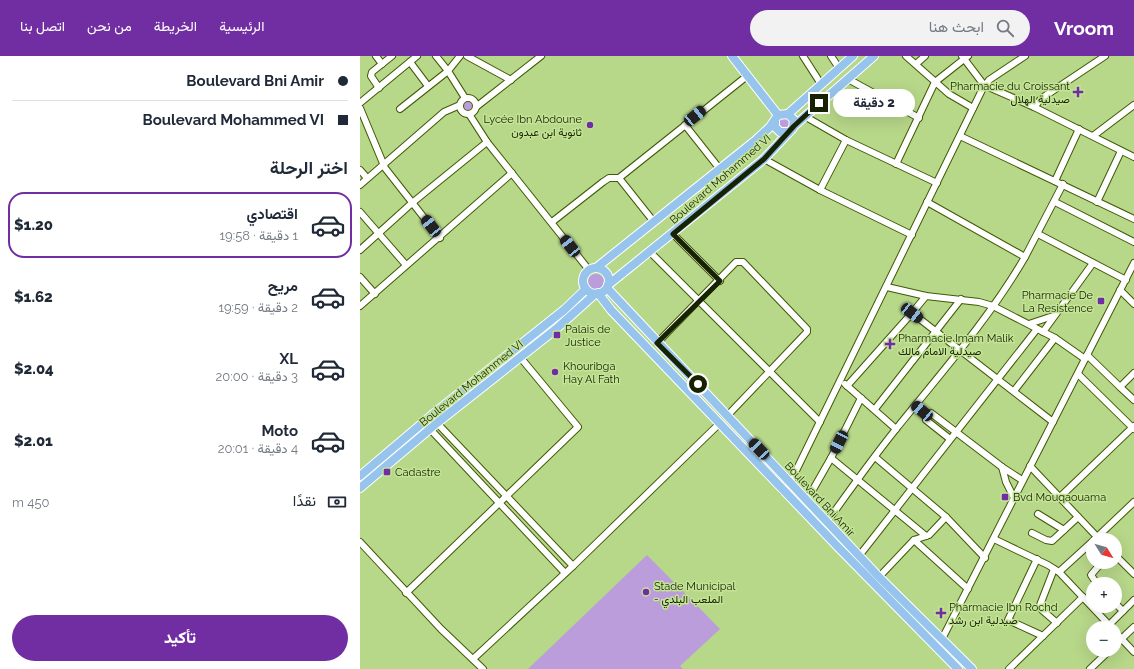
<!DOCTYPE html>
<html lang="ar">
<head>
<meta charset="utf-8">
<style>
	:root { --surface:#fff; --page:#f2f2f3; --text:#1f2937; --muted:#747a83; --line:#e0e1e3; --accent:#712ea2 }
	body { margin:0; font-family:Raleway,Vazirmatn,sans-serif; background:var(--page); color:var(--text); direction:rtl; height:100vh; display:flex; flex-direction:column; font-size:15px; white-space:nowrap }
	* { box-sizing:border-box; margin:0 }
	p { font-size:13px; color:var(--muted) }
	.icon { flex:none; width:22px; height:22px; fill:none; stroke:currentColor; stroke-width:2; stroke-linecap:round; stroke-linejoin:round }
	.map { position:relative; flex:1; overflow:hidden; direction:ltr }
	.drawer { display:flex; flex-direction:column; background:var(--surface); width:360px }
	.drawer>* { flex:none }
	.hud { display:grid; align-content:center; height:88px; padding:0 12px; background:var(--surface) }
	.needle { width:26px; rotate:127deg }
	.controls { position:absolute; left:726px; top:477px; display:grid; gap:8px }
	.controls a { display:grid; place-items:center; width:36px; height:36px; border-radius:50%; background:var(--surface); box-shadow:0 4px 16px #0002; font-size:20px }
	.end { position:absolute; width:18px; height:18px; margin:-9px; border:5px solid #172203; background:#fff; box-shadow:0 0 0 2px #fff }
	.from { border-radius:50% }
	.bubble { position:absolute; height:28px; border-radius:14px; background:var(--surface); box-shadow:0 4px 16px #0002; font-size:13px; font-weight:800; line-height:28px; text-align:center; direction:rtl }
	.car { position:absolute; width:12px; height:24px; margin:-12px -6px; border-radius:5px; box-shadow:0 0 3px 1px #0007; background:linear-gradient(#222 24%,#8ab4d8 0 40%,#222 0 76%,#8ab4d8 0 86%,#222 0) }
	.hud b { display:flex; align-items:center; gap:14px; height:38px; font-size:15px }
	.hud b+b { border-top:1px solid var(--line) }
	.hud i { width:10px; height:10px; background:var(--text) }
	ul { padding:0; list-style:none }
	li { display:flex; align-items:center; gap:12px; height:66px; margin:0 8px 6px; padding:0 4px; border:2px solid transparent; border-radius:16px }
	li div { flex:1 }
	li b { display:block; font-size:15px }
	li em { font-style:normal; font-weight:800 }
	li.selected { border-color:var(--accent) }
	li>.icon { width:36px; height:36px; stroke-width:1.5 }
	h2 { padding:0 12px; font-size:18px; line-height:48px }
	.pay { display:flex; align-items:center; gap:10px; height:44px; padding:0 12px; font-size:15px }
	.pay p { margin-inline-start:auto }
	.primary-button { display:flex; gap:8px; margin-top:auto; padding:8px 12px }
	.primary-button a { flex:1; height:46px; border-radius:24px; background:var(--accent); color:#fff; font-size:16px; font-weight:800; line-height:46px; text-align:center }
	header { display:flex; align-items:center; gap:24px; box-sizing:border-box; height:56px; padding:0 20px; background:var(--accent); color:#fff }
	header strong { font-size:19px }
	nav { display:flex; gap:22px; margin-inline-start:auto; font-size:14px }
	.search { width:280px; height:36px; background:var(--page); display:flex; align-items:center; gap:10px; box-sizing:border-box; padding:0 14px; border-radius:22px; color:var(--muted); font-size:15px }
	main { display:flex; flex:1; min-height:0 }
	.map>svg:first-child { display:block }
	.green { fill:#bc9ddb }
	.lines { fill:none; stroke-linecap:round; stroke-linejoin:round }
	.minor-casing { stroke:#405a05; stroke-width:8 }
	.major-casing { stroke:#fff; stroke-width:10 }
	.minor { stroke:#fff; stroke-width:6 }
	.major { stroke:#96c4ec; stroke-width:8 }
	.route { stroke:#172203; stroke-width:5 }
	.poi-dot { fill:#712ea2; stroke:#c4e496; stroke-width:1.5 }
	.labels { text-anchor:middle; stroke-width:3; stroke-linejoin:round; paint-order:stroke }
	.poi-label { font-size:11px; fill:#172203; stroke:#c4e496; text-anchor:start }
	.street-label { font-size:11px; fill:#172203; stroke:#c4e496 }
</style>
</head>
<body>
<header>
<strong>Vroom</strong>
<div class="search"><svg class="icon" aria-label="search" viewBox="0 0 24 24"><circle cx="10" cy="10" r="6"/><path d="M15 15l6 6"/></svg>ابحث هنا</div>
<nav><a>الرئيسية</a><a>الخريطة</a><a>من نحن</a><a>اتصل بنا</a></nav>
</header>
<main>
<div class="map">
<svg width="774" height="613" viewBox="0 0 774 613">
	<rect width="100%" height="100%" fill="#b7d789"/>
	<!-- green -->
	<g class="green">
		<circle cx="108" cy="50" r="4.5"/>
		<polygon points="422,61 427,61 433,69 425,76 418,72 419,64"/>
		<circle cx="236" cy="226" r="8"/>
		<polygon points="287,499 360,573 320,610 323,613 168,613"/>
	</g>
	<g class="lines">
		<defs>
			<g id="minor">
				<polyline points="16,0 22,8"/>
				<polyline points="76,0 88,15 105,42"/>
				<polyline points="107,0 151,24"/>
				<polyline points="443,0 461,28"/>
				<polyline points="471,0 479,12"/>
				<polyline points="546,0 589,38 613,52"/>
				<polyline points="602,0 624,29 674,51 774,101"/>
				<polyline points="50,6 68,30"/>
				<polyline points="556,8 565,0"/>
				<polyline points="488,23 559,62"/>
				<polyline points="19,32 11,20 12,16 32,0"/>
				<circle cx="108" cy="50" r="8"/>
				<polyline points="0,47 57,0"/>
				<polyline points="116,51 181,0"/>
				<polyline points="674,51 682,42 745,0"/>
				<polyline points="0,52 25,112 80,182"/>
				<polyline points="40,53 88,15 100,0"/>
				<polyline points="109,58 127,86 229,214"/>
				<polyline points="446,61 486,84 577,127"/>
				<polyline points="325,69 359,112"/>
				<polyline points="600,80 774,163"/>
				<polyline points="733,80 774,49"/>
				<polyline points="404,103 460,134 552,179"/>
				<polyline points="536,108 575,26 608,0"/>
				<polyline points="0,114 7,122"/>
				<polyline points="259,122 294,166"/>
				<polyline points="695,125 719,73"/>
				<polyline points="0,129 84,56 100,49"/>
				<polyline points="460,134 486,84"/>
				<polyline points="567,146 665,201 703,128"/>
				<polyline points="695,146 774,186"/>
				<polyline points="737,146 761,95"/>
				<polyline points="0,156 46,209"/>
				<polyline points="192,166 243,126 249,122 259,122 387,20"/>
				<polyline points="313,178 360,225"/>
				<polyline points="678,178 766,224"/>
				<polyline points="0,194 52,147 127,86"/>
				<polyline points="290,196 460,366"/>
				<polyline points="0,221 15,238"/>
				<polyline points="527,231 566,240 619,246 633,250 695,282 725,303"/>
				<polyline points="760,234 774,248"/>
				<polyline points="0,250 152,117"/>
				<polyline points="552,257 693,366"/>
				<polyline points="669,268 693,260"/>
				<polyline points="683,276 733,207"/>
				<polyline points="297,287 376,206 383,206 447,273 447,276 368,359"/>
				<polyline points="727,299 760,331 774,317"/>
				<polyline points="718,318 774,373"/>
				<polyline points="485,328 536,373"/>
				<polyline points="487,330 552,257 566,240"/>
				<polyline points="760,331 774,344"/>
				<polyline points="654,335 695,282"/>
				<polyline points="556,349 568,360"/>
				<polyline points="515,353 601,243"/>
				<polyline points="77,367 213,510"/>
				<polyline points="70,373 205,517"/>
				<polyline points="590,383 566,364 571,357 642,411 662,424"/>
				<polyline points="515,401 586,461 625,502"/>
				<polyline points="471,402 566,480"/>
				<polyline points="670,410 740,484"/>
				<polyline points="642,411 646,426 654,442"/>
				<polyline points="423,435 430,427 622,34 629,24 665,0"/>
				<polyline points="699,442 774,370"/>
				<polyline points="447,444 471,402 501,342"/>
				<polyline points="678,458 704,474"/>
				<path d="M467 466C489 435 512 403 536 373 581 317 629 263 665 201"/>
				<polyline points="672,477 686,484 692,485 718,461"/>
				<polyline points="634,483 688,509 699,516 752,572"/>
				<polyline points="554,484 608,533"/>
				<polyline points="734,484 774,446"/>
				<polyline points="0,486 81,573 123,613"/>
				<polyline points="755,499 774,518"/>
				<polyline points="499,500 677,273"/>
				<polyline points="677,503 648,564 683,580"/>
				<polyline points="694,513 680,549 682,554 697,567"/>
				<polyline points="699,516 733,485"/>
				<polyline points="519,521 554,484 569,479 586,461"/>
				<polyline points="737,528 731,519 742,506"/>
				<polyline points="46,537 218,371 160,301"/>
				<polyline points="755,547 763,555"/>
				<polyline points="749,569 774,544"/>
				<polyline points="755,576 774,596"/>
				<polyline points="580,587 774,207"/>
				<polyline points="755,589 774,571"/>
				<polyline points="113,603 213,510 360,367"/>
				<polyline points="649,613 723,541"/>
				<polyline points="730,613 750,594"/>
			</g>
			<g id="major">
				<polyline points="372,0 418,59"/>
				<polyline points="428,58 493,0"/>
				<polyline points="415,65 415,71 420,76 429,76"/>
				<polyline points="434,70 514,0"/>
				<polyline points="236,212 396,84 410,71 418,59 428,58 434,64 433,72 404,103 248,229"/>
				<circle cx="236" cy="225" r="13"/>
				<polyline points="247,232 519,521 612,613"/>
				<polyline points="238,237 251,254 479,492 598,613"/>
				<polyline points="0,420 72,359 204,254 226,233"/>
				<polyline points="0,432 77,367 196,273 235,238"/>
			</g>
		</defs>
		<!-- minor casing -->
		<use href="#minor" class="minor-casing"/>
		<!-- major casing -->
		<use href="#major" class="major-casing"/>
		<!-- minor -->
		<use href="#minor" class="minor"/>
		<!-- major -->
		<use href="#major" class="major"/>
	</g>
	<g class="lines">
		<!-- route -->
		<polyline class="route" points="338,328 297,287 360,225 313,178 404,103 434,70 459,47"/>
	</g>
	<!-- markers -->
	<g class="poi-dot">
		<path d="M716 30h4v4h4v4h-4v4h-4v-4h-4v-4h4z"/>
		<circle cx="230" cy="69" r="4"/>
		<rect x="737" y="241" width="8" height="8" rx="2"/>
		<rect x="193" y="275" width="8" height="8" rx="2"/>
		<path d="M528 282h4v4h4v4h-4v4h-4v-4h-4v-4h4z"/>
		<circle cx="195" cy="316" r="4"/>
		<rect x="23" y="412" width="8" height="8" rx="2"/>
		<rect x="641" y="437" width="8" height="8" rx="2"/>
		<circle cx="286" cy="536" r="4"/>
		<path d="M579 551h4v4h4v4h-4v4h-4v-4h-4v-4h4z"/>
	</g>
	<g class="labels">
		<!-- poi labels -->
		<g class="poi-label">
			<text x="710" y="34" text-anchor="end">Pharmacie du Croissant<tspan x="710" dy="13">صيدلية الهلال</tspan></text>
			<text x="222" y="67" text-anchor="end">Lycée Ibn Abdoune<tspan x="222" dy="13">ثانوية ابن عبدون</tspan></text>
			<text x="733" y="243" text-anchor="end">Pharmacie De<tspan x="733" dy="13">La Resistence</tspan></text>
			<text x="205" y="277">Palais de<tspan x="205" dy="13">Justice</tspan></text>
			<text x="538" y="286">Pharmacie Imam Malik<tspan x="538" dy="13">صيدلية الامام مالك</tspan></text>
			<text x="203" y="314">Khouribga<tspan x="203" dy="13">Hay Al Fath</tspan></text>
			<text x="35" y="420">Cadastre</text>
			<text x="653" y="445">Bvd Mouqaouama</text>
			<text x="294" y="534">Stade Municipal<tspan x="294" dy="13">- الملعب البلدي</tspan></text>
			<text x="589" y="555">Pharmacie Ibn Rochd<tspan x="589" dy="13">صيدلية ابن رشد</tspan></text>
		</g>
		<!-- street labels -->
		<g class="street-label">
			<text transform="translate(360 123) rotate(-41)" y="4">Boulevard Mohammed VI</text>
			<text transform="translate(111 327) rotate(-39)" y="4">Boulevard Mohammed VI</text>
			<text transform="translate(460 443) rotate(47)" y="4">Boulevard Bni Amir</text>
		</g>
	</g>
</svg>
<div class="controls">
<a><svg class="needle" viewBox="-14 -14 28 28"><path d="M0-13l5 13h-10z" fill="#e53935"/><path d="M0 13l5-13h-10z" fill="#747a83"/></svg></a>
<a>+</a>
<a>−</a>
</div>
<i class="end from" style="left:338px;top:328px"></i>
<i class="end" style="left:459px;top:47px"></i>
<div class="bubble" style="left:473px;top:33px;width:82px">2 دقيقة</div>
<i class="car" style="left:335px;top:60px;rotate:51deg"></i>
<i class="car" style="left:71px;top:170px;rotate:322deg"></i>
<i class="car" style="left:210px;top:190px;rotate:322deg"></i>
<i class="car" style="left:552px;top:257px;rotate:128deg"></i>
<i class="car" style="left:562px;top:355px;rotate:310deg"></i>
<i class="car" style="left:479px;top:386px;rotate:207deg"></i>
<i class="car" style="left:399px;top:393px;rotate:317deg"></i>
</div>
<section class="drawer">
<div class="hud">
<b><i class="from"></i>Boulevard Bni Amir</b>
<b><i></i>Boulevard Mohammed VI</b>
</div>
<h2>اختر الرحلة</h2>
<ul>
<li class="selected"><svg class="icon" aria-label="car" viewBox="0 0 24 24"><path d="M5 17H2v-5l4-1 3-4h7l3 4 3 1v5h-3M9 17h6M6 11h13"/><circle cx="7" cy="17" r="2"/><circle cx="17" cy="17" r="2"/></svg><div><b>اقتصادي</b><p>1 دقيقة · 19:58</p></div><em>$1.20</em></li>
<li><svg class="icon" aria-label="car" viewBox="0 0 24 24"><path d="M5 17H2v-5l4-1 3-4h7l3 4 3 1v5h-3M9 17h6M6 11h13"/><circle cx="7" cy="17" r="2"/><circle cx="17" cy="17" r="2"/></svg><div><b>مريح</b><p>2 دقيقة · 19:59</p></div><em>$1.62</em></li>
<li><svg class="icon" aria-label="car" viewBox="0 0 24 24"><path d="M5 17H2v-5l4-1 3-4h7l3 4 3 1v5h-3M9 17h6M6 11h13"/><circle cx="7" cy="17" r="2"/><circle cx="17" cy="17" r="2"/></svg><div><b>XL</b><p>3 دقيقة · 20:00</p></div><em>$2.04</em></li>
<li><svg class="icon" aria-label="car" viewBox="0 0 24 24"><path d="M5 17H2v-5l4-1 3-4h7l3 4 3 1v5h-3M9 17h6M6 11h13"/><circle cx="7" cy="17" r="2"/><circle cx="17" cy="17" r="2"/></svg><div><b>Moto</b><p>4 دقيقة · 20:01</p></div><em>$2.01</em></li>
</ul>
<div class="pay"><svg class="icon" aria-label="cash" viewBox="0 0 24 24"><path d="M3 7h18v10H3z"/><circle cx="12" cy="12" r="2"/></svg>نقدًا<p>450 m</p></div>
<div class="primary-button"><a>تأكيد</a></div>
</section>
</main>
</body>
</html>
